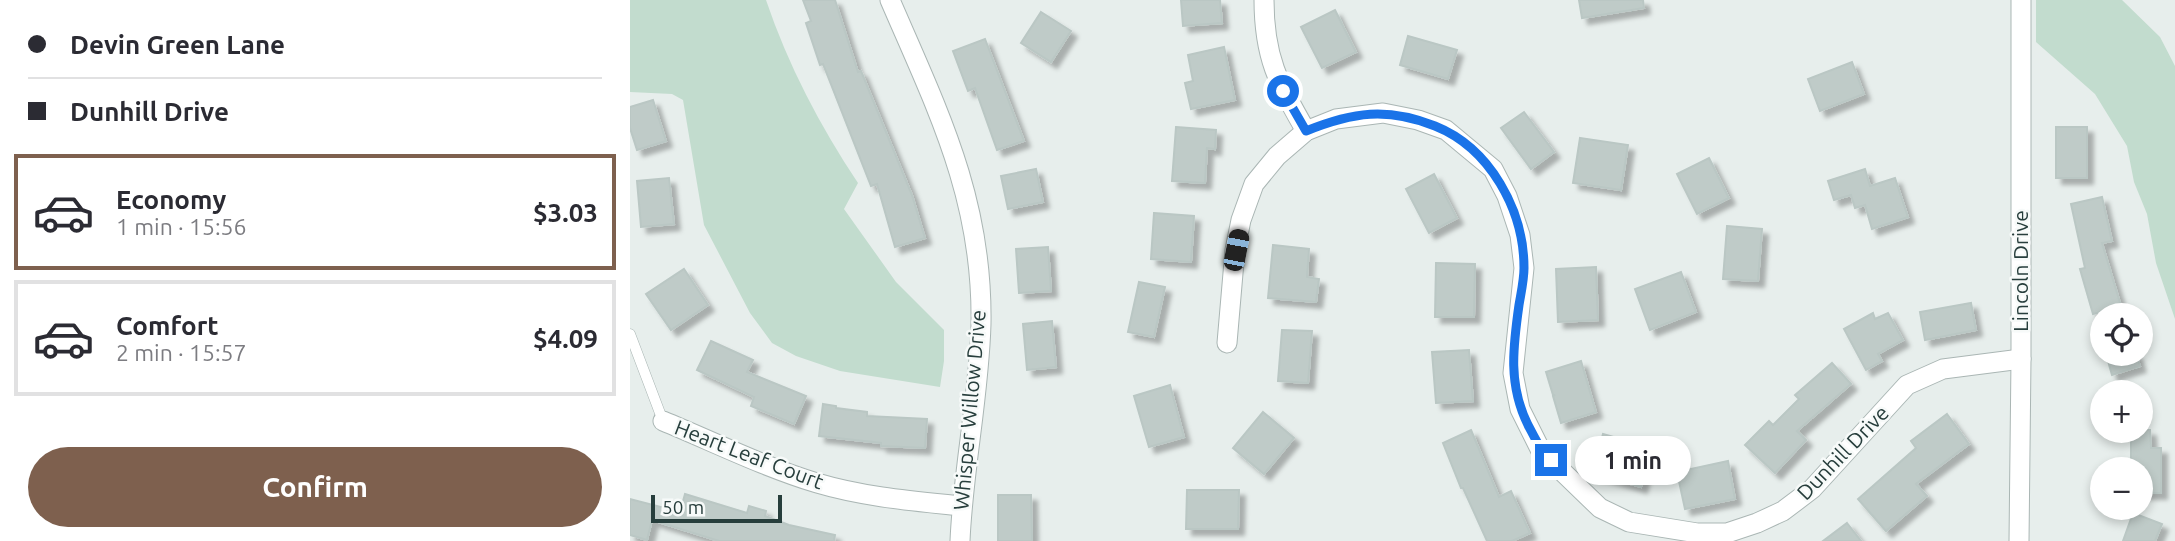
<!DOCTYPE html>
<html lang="en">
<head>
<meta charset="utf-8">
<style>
	:root { --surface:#fff; --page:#f7f7f7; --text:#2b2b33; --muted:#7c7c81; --line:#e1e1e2; --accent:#7e604e }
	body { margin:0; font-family:Ubuntu,sans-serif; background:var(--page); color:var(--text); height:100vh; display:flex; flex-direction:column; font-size:26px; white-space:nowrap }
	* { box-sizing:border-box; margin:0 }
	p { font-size:23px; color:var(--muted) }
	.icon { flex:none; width:38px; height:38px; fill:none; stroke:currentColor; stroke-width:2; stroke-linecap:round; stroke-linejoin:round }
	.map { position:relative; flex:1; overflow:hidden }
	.sheet { display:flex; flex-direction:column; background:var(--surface); width:630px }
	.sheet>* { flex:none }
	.top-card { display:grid; align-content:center; height:154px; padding:0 28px; background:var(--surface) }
	.controls { position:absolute; left:1460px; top:303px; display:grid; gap:14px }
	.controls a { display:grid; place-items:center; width:63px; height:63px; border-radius:50%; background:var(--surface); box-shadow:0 4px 10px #0003; font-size:35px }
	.scale { position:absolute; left:21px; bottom:18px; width:131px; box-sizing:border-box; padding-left:7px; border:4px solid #273e3c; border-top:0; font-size:19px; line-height:24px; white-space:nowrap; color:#273e3c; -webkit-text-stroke:5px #f7faf9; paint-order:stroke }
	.end { position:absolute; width:32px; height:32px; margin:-16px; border:9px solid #1a73e8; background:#fff; box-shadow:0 0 0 4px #fff }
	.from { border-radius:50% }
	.bubble { position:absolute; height:49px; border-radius:24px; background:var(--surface); box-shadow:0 4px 10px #0003; font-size:23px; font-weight:600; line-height:49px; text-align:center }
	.car { position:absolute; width:21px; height:42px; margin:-21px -10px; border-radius:9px; box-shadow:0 0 5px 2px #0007; background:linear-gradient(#222 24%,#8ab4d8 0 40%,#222 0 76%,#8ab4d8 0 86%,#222 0) }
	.top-card b { display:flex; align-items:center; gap:24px; height:66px; font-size:26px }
	.top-card b+b { border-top:2px solid var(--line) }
	.top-card i { width:18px; height:18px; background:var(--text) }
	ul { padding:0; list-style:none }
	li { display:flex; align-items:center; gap:21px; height:116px; margin:0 14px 10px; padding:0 14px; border:4px solid var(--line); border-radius:0px }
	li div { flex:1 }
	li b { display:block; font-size:26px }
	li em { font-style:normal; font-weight:600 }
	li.on { border-color:var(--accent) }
	li>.icon { width:63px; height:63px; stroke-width:1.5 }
	.button { display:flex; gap:14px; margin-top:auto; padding:14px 28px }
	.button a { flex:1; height:80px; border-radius:42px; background:var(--accent); color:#fff; font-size:28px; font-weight:600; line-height:80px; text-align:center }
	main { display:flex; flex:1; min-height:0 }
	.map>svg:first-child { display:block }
	.green { fill:#c2dcce }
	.building { fill:#bfcbc8; stroke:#bac7c4; stroke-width:2; filter:url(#shadow) }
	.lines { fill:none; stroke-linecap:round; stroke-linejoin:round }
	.service-casing { stroke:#aab6b4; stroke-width:11 }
	.minor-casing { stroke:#aab6b4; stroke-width:21 }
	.service { stroke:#fff; stroke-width:10 }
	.minor { stroke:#fff; stroke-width:19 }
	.route { stroke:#1a73e8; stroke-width:9 }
	.labels { text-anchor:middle; stroke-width:5; stroke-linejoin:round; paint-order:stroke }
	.street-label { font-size:21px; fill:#273e3c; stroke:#f7faf9 }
</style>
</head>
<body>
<main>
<section class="sheet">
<div class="top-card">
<b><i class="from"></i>Devin Green Lane</b>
<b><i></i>Dunhill Drive</b>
</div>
<ul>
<li class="on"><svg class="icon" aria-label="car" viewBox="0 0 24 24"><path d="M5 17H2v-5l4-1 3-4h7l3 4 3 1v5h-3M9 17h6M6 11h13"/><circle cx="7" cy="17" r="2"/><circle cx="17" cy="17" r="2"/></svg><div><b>Economy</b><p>1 min · 15:56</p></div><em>$3.03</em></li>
<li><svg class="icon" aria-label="car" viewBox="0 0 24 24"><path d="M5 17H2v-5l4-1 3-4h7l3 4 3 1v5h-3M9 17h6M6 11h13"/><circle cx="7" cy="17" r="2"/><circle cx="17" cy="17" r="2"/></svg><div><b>Comfort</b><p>2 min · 15:57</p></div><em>$4.09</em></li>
</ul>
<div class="button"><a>Confirm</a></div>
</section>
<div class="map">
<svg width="1545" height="541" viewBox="0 0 1545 541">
	<defs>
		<filter id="shadow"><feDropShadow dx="6" dy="6" stdDeviation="2" flood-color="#0004"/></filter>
	</defs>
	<rect width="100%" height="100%" fill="#e7eeec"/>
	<!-- green -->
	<g class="green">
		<path d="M0 0H136C158 65 190 126 228 183L214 209 266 282 314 330V361L310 387 210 371 166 356 142 343 120 313 74 225 53 100 42 94 0 92Z"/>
		<polygon points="1406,0 1492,0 1530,37 1545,66 1545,319 1526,263 1517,214 1504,182 1497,146 1465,94 1406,42"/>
	</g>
	<!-- building -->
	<g class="building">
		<polygon points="173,0 205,0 228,72 231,71 282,195 295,238 265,247 247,184 241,186 193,64 190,65 176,23 181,21"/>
		<polygon points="551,0 590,0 592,23 553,26"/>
		<polygon points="949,0 1013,0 1014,8 952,18"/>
		<polygon points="705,10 726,52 692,68 671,27"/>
		<polygon points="411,12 441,31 421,62 391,43"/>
		<polygon points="778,36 827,50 818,79 770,65"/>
		<polygon points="355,39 394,141 367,150 345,88 338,91 323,51"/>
		<polygon points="594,47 605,100 561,109 555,83 563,81 558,55"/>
		<polygon points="1222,62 1234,94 1190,111 1178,79"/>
		<polygon points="23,100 36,141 7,150 0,128 0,107"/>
		<polygon points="894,112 924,152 901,169 871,128"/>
		<polygon points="546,127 586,130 585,149 577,148 575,183 542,181"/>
		<rect x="1426" y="127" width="31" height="51"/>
		<polygon points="950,138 998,145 991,190 943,183"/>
		<polygon points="1079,158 1099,198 1067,214 1047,174"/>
		<polygon points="406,169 413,202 378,209 371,176"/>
		<polygon points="1235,169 1240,186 1265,178 1278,217 1242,229 1235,205 1225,208 1221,195 1204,200 1198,181"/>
		<polygon points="804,174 827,218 799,233 776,189"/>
		<polygon points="39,178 44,224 11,227 7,181"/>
		<polygon points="1472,197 1482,241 1472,243 1491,306 1463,314 1450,269 1455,268 1441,204"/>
		<polygon points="524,213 564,216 561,262 521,259"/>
		<polygon points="1097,226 1132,229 1128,281 1093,279"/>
		<polygon points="643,245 679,249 677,277 689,279 686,302 638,298"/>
		<polygon points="418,247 421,291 389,293 386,249"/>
		<polygon points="806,263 845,264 844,317 805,317"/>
		<polygon points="966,267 968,320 928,322 926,269"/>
		<polygon points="54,269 78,305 41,330 16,294"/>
		<polygon points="1051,272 1066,312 1020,330 1005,289"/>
		<polygon points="509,282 535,287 524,337 498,332"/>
		<polygon points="1341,303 1346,330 1295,340 1290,312"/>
		<polygon points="1243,313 1245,319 1258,313 1273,340 1248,354 1252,361 1236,370 1214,329"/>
		<polygon points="422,321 426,367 397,370 393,324"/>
		<polygon points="652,330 682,331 678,383 648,381"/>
		<polygon points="81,341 123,360 117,372 176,396 164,424 121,406 124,397 67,370"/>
		<polygon points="839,350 843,401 806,403 802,352"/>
		<polygon points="1476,354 1506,354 1510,366 1482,375"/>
		<polygon points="951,361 966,412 931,423 923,396 925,395 923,395 916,372"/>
		<polygon points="1202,363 1221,384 1167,431 1176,440 1145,473 1115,445 1139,421 1143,425 1169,399 1165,395"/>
		<polygon points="540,385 554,437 519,447 504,396"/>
		<polygon points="193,404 206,406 206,408 237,412 237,416 297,419 295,448 251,446 251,443 189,436"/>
		<polygon points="633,412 664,438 634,474 603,448"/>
		<polygon points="1317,414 1339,444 1286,484 1297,496 1256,531 1228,499 1286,448 1281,441"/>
		<polygon points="841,430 869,497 881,491 900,533 882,541 857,541 833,488 831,488 813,443"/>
		<polygon points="1501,430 1520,430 1521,448 1531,448 1531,493 1510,493 1510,469 1501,469"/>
		<polygon points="973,434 1022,448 1011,487 962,473"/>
		<polygon points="1098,461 1105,499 1055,509 1047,472"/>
		<polygon points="557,490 609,490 608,529 556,529"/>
		<polygon points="55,494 117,513 119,506 136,511 135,516 159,525 205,535 204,541 89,541 22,520 17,540 0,535 0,499 50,512"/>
		<polygon points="368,495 401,495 402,541 368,541"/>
		<polygon points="1503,513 1532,524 1525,541 1493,541"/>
		<polygon points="1217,523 1231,541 1193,541"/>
	</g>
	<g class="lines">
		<defs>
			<polyline id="service" points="0,334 33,421"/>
			<g id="minor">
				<path d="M260 0C308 111 353 199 351 324 349 397 333 469 330 541"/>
				<path d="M634 0C634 57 648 83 676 131"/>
				<polyline points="597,343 605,250 611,220 624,184 647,156 676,131 706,119 753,113 788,120 816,130 863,169 877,196 890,235 894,268 883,373 890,409 911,451 970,508 999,522 1067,533 1097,533 1127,523 1153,511 1182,489 1277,385 1313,369 1391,359"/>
				<path d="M33 421C84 442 134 467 187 483 234 497 283 501 331 506"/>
				<polyline points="1389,541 1391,359 1391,0"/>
			</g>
		</defs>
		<!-- service casing -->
		<use href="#service" class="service-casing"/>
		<!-- minor casing -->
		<use href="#minor" class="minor-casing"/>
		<!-- service -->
		<use href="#service" class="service"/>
		<!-- minor -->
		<use href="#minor" class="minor"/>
	</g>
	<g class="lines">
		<!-- route -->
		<path class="route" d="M653 91 676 131C723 112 757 107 805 126 860 148 894 210 894 268 894 280 891 293 889 305 883 347 878 385 898 425 905 438 910 450 921 460"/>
	</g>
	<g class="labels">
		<!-- street labels -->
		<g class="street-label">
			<text transform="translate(1391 271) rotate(-90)" y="7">Lincoln Drive</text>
			<text transform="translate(340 410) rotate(-85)" y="7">Whisper Willow Drive</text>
			<text transform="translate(1213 453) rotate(-46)" y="7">Dunhill Drive</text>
			<text transform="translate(119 455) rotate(21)" y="7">Heart Leaf Court</text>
		</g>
	</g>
</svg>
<div class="controls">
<a><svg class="icon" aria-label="locate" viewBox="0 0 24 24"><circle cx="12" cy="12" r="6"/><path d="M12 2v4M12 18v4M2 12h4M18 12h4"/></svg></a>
<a>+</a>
<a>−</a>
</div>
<div class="scale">50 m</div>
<i class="end from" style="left:653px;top:91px"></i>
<i class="end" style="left:921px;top:460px"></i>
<div class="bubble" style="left:945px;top:436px;width:116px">1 min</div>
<i class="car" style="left:606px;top:250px;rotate:11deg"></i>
</div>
</main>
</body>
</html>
